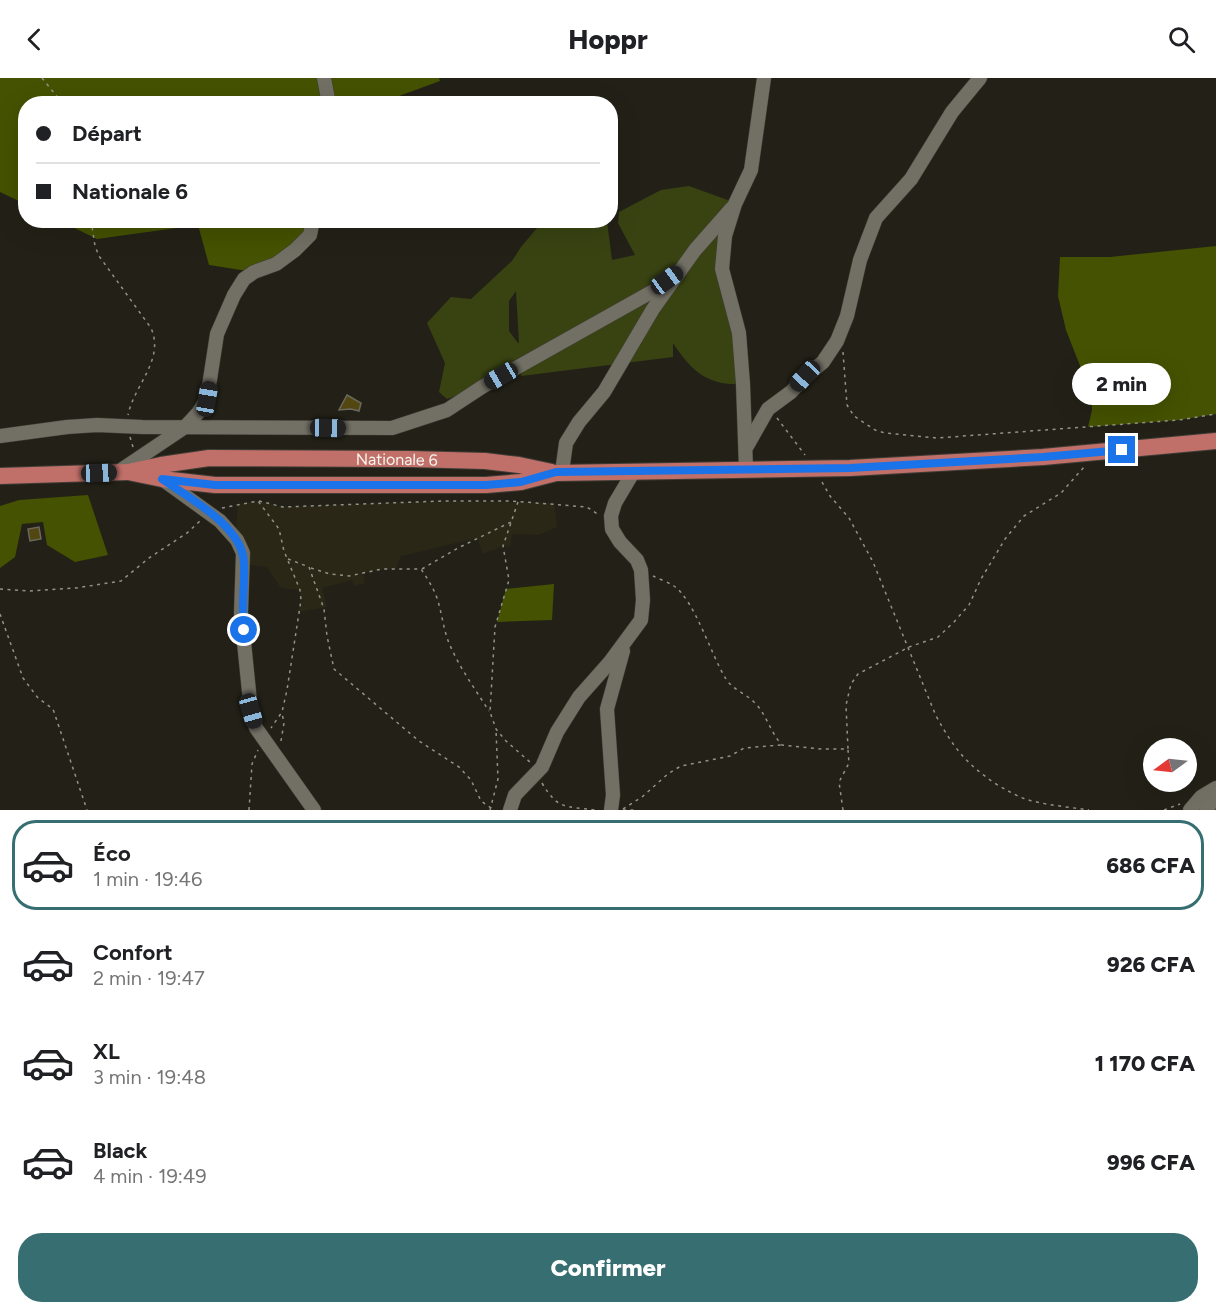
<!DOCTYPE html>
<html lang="fr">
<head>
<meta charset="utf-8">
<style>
	:root { --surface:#fff; --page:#f2f2f2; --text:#202124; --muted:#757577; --line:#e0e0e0; --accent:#366e71 }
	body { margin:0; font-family:Figtree,sans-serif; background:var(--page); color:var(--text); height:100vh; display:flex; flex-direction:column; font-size:22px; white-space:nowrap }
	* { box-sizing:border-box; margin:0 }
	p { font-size:20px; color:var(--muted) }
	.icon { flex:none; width:33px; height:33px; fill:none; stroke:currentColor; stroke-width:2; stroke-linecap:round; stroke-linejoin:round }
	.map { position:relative; height:732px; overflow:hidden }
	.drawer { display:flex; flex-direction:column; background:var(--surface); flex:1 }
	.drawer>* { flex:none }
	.guide { position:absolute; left:18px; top:18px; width:600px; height:132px; border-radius:24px; box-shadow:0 6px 24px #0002; display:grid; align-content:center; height:132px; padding:0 18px; background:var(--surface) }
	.needle { width:39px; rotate:255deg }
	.fabs { position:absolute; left:1143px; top:660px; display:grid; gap:12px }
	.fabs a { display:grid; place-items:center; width:54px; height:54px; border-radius:50%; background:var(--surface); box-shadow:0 6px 24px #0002; font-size:30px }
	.end { position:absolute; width:27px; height:27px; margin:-14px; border:8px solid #1a73e8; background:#fff; box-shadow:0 0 0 3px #fff }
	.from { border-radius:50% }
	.bubble { position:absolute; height:42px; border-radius:21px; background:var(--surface); box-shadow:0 6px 24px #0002; font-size:20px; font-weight:800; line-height:42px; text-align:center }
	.car { position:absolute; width:18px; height:36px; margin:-18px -9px; border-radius:8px; box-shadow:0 0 4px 2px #0007; background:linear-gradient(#222 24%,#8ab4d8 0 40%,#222 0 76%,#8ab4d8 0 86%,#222 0) }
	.guide b { display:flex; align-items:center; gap:21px; height:57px; font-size:22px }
	.guide b+b { border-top:2px solid var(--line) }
	.guide i { width:15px; height:15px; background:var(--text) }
	ul { padding:10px 0 0; list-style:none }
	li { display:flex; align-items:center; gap:18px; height:90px; margin:0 12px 9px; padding:0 6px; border:3px solid transparent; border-radius:24px }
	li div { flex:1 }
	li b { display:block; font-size:22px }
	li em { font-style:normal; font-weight:800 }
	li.on { border-color:var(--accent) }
	li>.icon { width:54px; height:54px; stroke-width:1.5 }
	.action { display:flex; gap:12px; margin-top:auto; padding:12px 18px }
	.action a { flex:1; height:69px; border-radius:24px; background:var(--accent); color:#fff; font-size:24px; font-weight:800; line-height:69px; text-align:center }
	header { display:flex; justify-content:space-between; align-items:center; height:78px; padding:0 18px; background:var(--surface); font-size:27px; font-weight:800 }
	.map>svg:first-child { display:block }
	.built { fill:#2b2717 }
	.green { fill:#394312; fill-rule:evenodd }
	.forest { fill:#445201 }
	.building { fill:#524710; stroke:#6b695d; stroke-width:1.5 }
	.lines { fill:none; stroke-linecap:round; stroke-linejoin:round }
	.minor-casing { stroke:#3f3d36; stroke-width:15 }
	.major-casing { stroke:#3f3d36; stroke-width:18 }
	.path { stroke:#939289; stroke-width:1.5; stroke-dasharray:3 4.5; stroke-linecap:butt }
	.minor { stroke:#726f64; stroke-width:14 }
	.major { stroke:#c06f69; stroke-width:16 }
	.route { stroke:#1a73e8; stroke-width:8 }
	.labels { text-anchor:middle; stroke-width:5; stroke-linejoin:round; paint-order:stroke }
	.street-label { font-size:16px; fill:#f5f4ed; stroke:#232117 }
</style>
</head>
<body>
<header><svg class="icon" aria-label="back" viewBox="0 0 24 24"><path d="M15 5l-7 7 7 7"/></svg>Hoppr<svg class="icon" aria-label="search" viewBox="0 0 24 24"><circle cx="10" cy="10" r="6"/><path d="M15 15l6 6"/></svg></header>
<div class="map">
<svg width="1216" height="732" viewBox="0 0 1216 732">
	<rect width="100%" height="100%" fill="#232117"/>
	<!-- built -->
	<polygon class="built" points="258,423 283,429 442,423 554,425 557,449 538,457 512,456 510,469 503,468 483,476 477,460 401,478 396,491 382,491 363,495 365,505 354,508 352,502 322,510 327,529 299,534 301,522 300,512 281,510 267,489 244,486 235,461 238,426"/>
	<!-- green -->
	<path class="green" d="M689 108 733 124 722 191 743 306C708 308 692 294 673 265V279L521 298 520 284 482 309 447 321 439 314 445 285 427 245 451 219 471 221 512 183 521 169 537 150 553 143H607L612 182 635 177 618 145 619 134 661 112ZM516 213 519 265H518L509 253V223Z"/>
	<!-- forest -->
	<g class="forest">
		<polygon points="0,0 439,0 440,3 380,25 26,26 25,126 0,114"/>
		<polygon points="60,143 306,143 310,157 254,194 209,187 198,147 97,161"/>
		<polygon points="1216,168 1216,336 1179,342 1088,349 1092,332 1091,316 1066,252 1058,218 1060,179 1110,179"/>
		<polygon points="88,417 108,477 75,484 47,467 43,444 22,446 15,479 0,490 0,428 19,422"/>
		<polygon points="554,506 552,542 497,544 506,511"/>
	</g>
	<!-- building -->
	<g class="building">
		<polygon points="347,317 361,325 359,333 351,331 339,332"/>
		<polygon points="39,449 41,461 30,463 28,451"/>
	</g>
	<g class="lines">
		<defs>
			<g id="minor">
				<polyline points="324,0 329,26"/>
				<polyline points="0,358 67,349 97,347 142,349 392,350 447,332 482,309 655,212 680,193"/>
				<polyline points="747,368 768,331 791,314 805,299 823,284 837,263 847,238 860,182 876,140 911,101 952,34 980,0"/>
				<polyline points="746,391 743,306 739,255 722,191 725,158 735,126 751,92 764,0"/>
				<polyline points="118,394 185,349 198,335 207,321 217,256 234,217 244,201 254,194 276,186 295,172 310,157 313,142"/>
				<polyline points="562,394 566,365 579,344 604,314 653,231 680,193 695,172 732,130"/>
				<polyline points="162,401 220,443 237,462 243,475 241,535 251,633 256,650 314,732"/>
				<polyline points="510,732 515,717 542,689 557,654 579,619 610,584 641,542 643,522 641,492 637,482 620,464 612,451 611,438 615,425 634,393"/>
				<polyline points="611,732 613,717 607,631 623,573"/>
				<polyline points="1190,732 1201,719 1216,710"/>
				<polyline points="1207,732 1216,715"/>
			</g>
			<g id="major">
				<polyline points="128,394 162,401 215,407 486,407 521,404 556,395 850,390 1043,379 1216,363"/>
				<path id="s1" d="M0 398 128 394 161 387 209 380 410 381 485 383 519 387 552 394"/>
			</g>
		</defs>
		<!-- minor casing -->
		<use href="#minor" class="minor-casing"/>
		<!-- major casing -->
		<use href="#major" class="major-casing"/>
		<!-- path -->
		<g class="path">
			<polyline points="42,0 63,26"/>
			<path d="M91 142 95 168 99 178 151 250C165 282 134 307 128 337"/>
			<polyline points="843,274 847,327 854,338 875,352 885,355 937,360 1179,342 1216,336"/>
			<polyline points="777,340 805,377"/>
			<polyline points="130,359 133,369"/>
			<path d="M822 404 830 418 849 440 873 484 936 638C954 670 965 685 996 706 1006 712 1015 717 1025 721 1045 727 1068 729 1089 732"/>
			<polyline points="259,423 283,429 442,423 511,423 587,429 599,437"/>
			<polyline points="518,424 503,468 509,502 495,549 490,634 496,651 506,663 531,685"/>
			<polyline points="222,430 258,423 279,451 284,473 300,512 301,522 287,612 282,634 271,650"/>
			<polyline points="288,481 309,489 324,531 327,558 334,591 419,663 459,689 471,702 481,723 494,732"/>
			<path d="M311 490 330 496 349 498 382 491H421C427 500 433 509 437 520 442 535 443 550 449 565 459 589 475 611 489 633"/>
			<polyline points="422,491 458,470 511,444"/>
			<path d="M653 498C659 501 668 504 674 508 695 523 711 577 726 601 733 612 745 615 754 624 766 635 770 654 782 667L821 671H848L846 627 851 606 858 596 909 569 938 559 954 544 969 527 981 501 1005 461 1024 438 1061 415 1084 389"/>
			<polyline points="0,511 30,513 76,510 121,503 149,480 187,455 200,443"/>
			<polyline points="0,536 23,600 38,620 53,631 87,732"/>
			<polyline points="281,663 284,645 282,635"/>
			<path d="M542 705C558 732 565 728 595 732"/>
			<polyline points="623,731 642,719 669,695 681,688 730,678 744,670 781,667"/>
			<polyline points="249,732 252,686 258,672"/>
			<polyline points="490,732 498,701 496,652"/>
			<polyline points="623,732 634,732"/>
			<polyline points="843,732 839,704 849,685 848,672"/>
			<polyline points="1164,732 1180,726"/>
		</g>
		<!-- minor -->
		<use href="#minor" class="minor"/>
		<!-- major -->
		<use href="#major" class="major"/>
	</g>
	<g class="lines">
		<!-- route -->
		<path class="route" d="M244 552C241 529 245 508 244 486 244 449 189 420 162 401L215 407H486L521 404 556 394 850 390 1043 379 1122 372"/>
	</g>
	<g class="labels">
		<!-- street labels -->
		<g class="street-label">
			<text dy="6" stroke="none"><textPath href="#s1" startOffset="398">Nationale 6</textPath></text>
		</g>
	</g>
</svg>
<div class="fabs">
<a><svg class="needle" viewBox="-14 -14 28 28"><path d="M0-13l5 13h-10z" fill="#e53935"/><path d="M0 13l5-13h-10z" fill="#757577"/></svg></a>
</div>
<i class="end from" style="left:244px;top:552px"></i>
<i class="end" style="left:1122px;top:372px"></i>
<div class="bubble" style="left:1072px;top:285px;width:99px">2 min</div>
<i class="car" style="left:667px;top:202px;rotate:54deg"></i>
<i class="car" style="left:501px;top:298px;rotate:240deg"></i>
<i class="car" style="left:805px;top:298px;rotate:223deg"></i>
<i class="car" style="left:207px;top:321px;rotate:10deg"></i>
<i class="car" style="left:328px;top:350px;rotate:91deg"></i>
<i class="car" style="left:99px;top:395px;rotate:88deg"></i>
<i class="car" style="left:251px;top:633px;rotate:164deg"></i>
<div class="guide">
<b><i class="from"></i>Départ</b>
<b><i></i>Nationale 6</b>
</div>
</div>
<section class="drawer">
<ul>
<li class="on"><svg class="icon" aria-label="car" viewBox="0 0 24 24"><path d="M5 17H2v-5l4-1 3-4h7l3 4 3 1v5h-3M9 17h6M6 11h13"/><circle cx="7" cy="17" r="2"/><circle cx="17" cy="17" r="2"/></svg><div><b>Éco</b><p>1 min · 19:46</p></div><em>686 CFA</em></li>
<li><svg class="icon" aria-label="car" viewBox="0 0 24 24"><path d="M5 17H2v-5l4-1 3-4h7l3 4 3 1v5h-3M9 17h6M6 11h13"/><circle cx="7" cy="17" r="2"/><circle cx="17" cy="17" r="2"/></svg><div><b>Confort</b><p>2 min · 19:47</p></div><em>926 CFA</em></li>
<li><svg class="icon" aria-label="car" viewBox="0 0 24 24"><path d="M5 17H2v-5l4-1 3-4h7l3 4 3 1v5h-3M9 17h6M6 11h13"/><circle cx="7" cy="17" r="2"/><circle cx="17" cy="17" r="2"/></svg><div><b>XL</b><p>3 min · 19:48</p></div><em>1 170 CFA</em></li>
<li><svg class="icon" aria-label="car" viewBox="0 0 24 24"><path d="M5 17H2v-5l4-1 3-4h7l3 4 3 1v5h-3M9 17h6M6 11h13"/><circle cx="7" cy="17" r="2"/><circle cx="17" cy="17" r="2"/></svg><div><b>Black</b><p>4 min · 19:49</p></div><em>996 CFA</em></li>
</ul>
<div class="action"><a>Confirmer</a></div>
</section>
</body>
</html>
